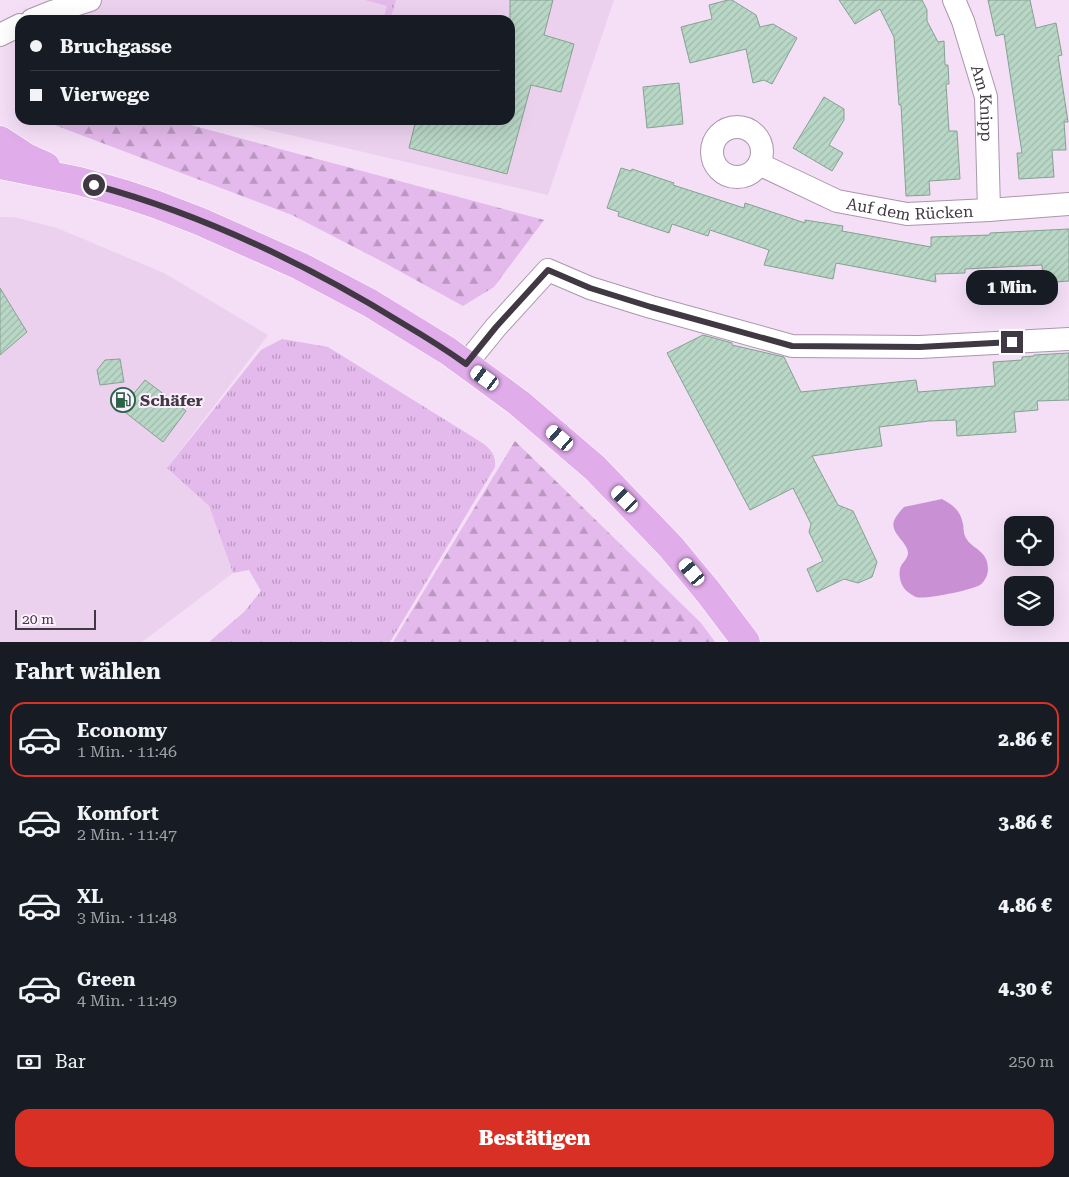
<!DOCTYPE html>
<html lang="de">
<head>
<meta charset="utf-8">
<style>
	:root { --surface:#171b24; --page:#242831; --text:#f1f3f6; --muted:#9ea1a6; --line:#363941; --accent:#d93025 }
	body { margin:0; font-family:"Roboto Serif",serif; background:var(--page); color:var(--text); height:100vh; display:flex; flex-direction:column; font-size:19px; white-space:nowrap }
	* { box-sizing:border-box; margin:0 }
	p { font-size:16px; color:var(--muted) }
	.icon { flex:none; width:28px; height:28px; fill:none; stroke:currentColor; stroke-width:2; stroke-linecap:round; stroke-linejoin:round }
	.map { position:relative; height:642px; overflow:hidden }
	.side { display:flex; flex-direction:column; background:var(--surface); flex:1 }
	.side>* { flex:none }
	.banner { position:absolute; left:15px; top:15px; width:500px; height:110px; border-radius:15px; box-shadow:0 5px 20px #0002; display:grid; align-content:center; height:110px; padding:0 15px; background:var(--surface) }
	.buttons { position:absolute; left:1004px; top:516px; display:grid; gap:10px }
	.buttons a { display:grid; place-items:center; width:50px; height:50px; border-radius:10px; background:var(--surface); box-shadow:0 5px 20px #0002; font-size:25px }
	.scale { position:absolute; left:15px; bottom:12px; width:81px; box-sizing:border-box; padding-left:5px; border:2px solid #403842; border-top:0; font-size:14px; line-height:18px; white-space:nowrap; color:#403842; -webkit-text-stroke:4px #fcf0fe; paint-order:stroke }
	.end { position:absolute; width:22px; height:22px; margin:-11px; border:6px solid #403842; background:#fff; box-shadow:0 0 0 2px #fff }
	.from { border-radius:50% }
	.bubble { position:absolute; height:35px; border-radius:15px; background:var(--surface); box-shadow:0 5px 20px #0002; font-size:16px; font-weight:800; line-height:35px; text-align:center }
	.car { position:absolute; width:15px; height:30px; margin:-15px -8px; border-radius:6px; box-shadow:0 0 4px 1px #0007; background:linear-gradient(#fff 24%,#345 0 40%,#fff 0 76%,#345 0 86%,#fff 0) }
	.banner b { display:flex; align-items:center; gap:18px; height:48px; font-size:19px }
	.banner b+b { border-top:1px solid var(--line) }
	.banner i { width:12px; height:12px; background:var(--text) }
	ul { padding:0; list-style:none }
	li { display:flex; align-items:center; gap:15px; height:75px; margin:0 10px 8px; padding:0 5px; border:2px solid transparent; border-radius:15px }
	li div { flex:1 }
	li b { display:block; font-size:19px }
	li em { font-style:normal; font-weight:800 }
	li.current { border-color:var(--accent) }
	li>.icon { width:45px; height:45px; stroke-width:1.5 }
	h2 { padding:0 15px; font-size:22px; line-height:60px }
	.pay { display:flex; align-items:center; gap:12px; height:55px; padding:0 15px; font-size:19px }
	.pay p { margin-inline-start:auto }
	.primary-button { display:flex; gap:10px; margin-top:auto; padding:10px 15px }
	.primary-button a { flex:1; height:58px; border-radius:15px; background:var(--accent); color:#fff; font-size:20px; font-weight:800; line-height:58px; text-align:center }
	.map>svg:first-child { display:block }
	.built { fill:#ebd1ee }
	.grass { fill:url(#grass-tufts) }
	.forest { fill:url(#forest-firs) }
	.water { fill:#c991d3 }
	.building { fill:url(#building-hatch); stroke:#85a191 }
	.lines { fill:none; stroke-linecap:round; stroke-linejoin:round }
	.street-casing { stroke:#aa96ad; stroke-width:24 }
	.primary-casing { stroke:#fff; stroke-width:29 }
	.street { stroke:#fff; stroke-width:22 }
	.primary { stroke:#e0acea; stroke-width:28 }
	.route { stroke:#403842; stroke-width:6 }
	.labels { text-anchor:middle; stroke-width:4; stroke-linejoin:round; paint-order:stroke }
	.street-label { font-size:16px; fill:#403842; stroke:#fcf0fe }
	.poi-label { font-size:16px; font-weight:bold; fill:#403842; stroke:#fcf0fe; text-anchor:start }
</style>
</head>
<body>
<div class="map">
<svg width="1069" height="642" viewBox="0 0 1069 642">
	<defs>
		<pattern id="grass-tufts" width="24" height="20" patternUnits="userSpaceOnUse" patternTransform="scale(1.25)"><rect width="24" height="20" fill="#e4b9eb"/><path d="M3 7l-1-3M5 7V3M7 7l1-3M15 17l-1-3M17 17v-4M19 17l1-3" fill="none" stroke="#ba97c0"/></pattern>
		<pattern id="forest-firs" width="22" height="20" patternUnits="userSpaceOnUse" patternTransform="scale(1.25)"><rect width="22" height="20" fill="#e4b9eb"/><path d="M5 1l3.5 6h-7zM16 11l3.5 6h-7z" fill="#ba97c0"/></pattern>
		<pattern id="building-hatch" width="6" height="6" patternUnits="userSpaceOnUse" patternTransform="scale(1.25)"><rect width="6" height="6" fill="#b9d7c6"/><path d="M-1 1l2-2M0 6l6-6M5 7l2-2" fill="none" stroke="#a0b9ab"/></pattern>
	</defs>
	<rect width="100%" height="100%" fill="#f4dff7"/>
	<!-- built -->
	<g class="built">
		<polygon points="53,0 614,0 548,195 226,120 510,120 510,20 72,20"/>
		<polygon points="0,217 14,217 57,228 164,273 268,335 167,468 209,506 233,573 142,642 0,642"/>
	</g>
	<!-- grass -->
	<g class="grass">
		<polygon points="365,0 396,0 390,20 383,20 387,6"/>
		<path d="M282 339 328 347 484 444C492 451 496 456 495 467L390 642H209L244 612 261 591 249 570 233 573 209 506 167 468 261 350Z"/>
	</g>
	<!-- forest -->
	<g class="forest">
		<polygon points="44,120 172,120 544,220 494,287 463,306 383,262 292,215 44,121"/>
		<polygon points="515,441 701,623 715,642 393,642"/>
	</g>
	<!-- water -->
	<path class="water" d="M942 499C954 506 960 510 963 524 964 528 963 532 965 536 970 549 988 549 988 569 988 575 985 581 980 585 972 590 924 600 916 597 913 596 906 591 904 588 900 583 898 572 901 566 903 562 908 558 908 553 908 549 905 545 903 542 890 527 890 522 904 507Z"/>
	<!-- building -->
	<g class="building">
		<polygon points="510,0 553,0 544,35 574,44 561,92 531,85 507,174 409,148 416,120 510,120"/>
		<polygon points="728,0 732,0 756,15 760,27 773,24 797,38 772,84 764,80 753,83 746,49 690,63 681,27 712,19 709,5"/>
		<polygon points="839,0 922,0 927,10 927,21 938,42 944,41 945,65 948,65 949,84 946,84 949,131 957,131 960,179 929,181 930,195 906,196 901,105 899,105 894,37 880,9 855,24"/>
		<polygon points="988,0 1030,0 1036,28 1056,23 1062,55 1058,56 1068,122 1064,122 1066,150 1052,150 1054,177 1019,179 1017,153 1022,153 1004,34 996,36"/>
		<polygon points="679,83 683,124 647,128 643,87"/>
		<polygon points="824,97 844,109 844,120 829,145 843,153 832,171 793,148"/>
		<polygon points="621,168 631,171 632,169 674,183 673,185 744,208 745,203 805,223 805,220 843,226 842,231 931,247 931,237 990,235 990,233 1069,229 1069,281 1043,283 1042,265 965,269 965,273 935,274 936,282 836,263 833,279 764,265 769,250 710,230 708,236 672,224 669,233 618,216 619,212 607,208"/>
		<polygon points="0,288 27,332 0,355"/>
		<polygon points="703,335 732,343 732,345 784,357 801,392 916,380 918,392 995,386 993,362 1022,360 1022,357 1034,356 1034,355 1069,353 1069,400 1037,401 1038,410 1014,412 1016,432 957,436 956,420 929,421 879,427 882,446 812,456 838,505 853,511 877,562 872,577 858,583 844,579 817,592 807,569 823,561 809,532 811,524 793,488 750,510 667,353"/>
		<polygon points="120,359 124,382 100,385 97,370 105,360"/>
		<polygon points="145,380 186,411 163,442 121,409"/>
	</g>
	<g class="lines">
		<defs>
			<g id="street">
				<path id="s1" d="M954 0 963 21 986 97 989 210"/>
				<polyline points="32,20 52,12 90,0"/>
				<polyline points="0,35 20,25"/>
				<circle cx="737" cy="152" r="25"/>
				<path id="s2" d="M759 164 837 201 907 214 989 210 1069 204"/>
				<polyline points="466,364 496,327 548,270 590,288 651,307 792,346 920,347 1069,339"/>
			</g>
			<g id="primary">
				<polyline points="0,140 26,157 46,166"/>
				<polyline points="0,165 79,181 125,194 155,204 199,221 300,266 370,303 448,351 519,403 595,468 671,547 709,593 746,642"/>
			</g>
		</defs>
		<!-- street casing -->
		<use href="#street" class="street-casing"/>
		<!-- primary casing -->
		<use href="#primary" class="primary-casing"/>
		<!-- street -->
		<use href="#street" class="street"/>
		<!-- primary -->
		<use href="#primary" class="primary"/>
	</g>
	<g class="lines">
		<!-- route -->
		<path class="route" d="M94 185C201 214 308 265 402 323 424 336 445 349 466 364L496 327 548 270 590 288 651 307 792 346 920 347 1012 342"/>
	</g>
	<!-- icons -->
	<defs>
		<symbol id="fuel-ring" viewBox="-11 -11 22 22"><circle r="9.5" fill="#fcf0fe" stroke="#2c6248" stroke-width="1.5"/><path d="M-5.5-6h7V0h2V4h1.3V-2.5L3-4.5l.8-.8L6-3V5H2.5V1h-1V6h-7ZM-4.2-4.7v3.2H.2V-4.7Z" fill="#2c6248"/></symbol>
	</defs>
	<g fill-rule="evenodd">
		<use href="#fuel-ring" x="109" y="386" width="28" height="28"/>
	</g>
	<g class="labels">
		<!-- street labels -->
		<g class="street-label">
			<text dy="6" stroke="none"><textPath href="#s1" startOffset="108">Am Knipp</textPath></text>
			<text dy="6" stroke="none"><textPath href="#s2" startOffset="160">Auf dem Rücken</textPath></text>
		</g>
		<!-- poi labels -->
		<g class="poi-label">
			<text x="140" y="406">Schäfer</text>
		</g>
	</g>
</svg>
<div class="buttons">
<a><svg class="icon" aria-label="locate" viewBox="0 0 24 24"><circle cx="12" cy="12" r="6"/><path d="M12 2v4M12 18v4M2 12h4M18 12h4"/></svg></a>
<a><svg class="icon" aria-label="layers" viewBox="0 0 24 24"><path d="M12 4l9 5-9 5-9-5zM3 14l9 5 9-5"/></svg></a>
</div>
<div class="scale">20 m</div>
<i class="end from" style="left:94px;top:185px"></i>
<i class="end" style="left:1012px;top:342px"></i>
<div class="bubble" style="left:966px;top:270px;width:92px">1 Min.</div>
<i class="car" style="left:485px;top:378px;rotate:306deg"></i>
<i class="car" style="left:560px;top:438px;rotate:311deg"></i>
<i class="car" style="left:625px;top:499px;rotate:315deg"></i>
<i class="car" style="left:692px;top:572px;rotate:320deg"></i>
<div class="banner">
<b><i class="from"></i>Bruchgasse</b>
<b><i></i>Vierwege</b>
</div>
</div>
<section class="side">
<h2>Fahrt wählen</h2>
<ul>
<li class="current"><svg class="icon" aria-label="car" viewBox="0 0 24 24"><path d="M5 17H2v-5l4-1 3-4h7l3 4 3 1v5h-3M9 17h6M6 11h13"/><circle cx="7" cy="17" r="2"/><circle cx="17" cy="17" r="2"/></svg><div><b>Economy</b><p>1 Min. · 11:46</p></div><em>2.86 €</em></li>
<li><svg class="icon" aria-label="car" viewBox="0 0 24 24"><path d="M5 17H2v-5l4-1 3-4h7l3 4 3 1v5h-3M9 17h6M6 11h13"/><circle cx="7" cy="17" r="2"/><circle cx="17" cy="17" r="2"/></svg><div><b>Komfort</b><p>2 Min. · 11:47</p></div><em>3.86 €</em></li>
<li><svg class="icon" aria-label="car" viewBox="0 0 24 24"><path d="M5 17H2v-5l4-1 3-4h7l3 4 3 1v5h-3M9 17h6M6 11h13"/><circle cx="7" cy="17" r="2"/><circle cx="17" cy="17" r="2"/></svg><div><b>XL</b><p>3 Min. · 11:48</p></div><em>4.86 €</em></li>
<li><svg class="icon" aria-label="car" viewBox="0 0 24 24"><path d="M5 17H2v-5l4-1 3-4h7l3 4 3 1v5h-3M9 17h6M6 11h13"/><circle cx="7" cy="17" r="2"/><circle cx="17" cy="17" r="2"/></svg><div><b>Green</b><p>4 Min. · 11:49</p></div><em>4.30 €</em></li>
</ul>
<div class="pay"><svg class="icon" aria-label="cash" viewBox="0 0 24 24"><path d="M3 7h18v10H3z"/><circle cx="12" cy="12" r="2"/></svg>Bar<p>250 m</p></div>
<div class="primary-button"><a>Bestätigen</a></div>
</section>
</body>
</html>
